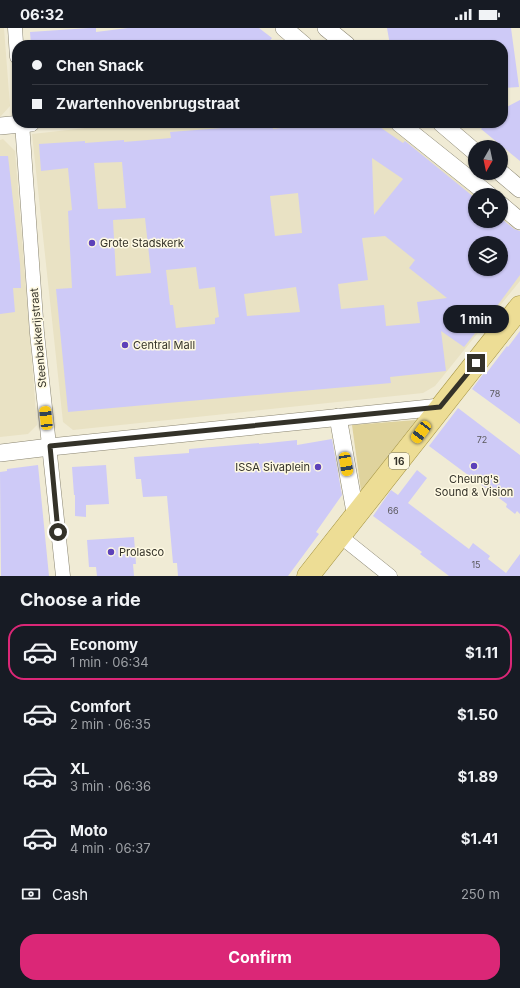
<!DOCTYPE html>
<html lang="en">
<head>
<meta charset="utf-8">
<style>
	:root { --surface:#171b24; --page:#242831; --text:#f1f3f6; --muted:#9ea1a6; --line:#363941; --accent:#db2777 }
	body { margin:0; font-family:Inter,sans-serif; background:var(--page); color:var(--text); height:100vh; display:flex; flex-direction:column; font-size:15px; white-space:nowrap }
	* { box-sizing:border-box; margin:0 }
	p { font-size:13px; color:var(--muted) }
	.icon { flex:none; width:22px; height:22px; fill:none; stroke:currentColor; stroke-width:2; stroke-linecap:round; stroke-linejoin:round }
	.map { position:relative; height:548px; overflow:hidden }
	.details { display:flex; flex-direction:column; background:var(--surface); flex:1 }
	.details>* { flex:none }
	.guide { position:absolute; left:12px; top:12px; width:496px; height:88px; border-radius:16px; box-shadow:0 1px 3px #0004; display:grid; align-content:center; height:88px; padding:0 20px; background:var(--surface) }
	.needle { width:26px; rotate:189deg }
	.tools { position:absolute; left:468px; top:112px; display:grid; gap:8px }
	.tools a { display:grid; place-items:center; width:40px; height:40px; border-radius:50%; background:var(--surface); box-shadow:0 1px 3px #0004; font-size:20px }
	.end { position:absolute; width:18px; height:18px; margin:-9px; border:5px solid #343229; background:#fff; box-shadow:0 0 0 2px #fff }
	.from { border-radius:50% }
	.bubble { position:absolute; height:28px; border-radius:14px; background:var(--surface); box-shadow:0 1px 3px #0004; font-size:13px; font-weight:700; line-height:28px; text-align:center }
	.car { position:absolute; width:12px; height:24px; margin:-12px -6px; border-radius:5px; box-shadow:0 0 3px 1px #0007; background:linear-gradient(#f5c518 24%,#345 0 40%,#f5c518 0 76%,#345 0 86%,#f5c518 0) }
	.guide b { display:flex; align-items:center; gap:14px; height:38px; font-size:15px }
	.guide b+b { border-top:1px solid var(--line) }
	.guide i { width:10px; height:10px; background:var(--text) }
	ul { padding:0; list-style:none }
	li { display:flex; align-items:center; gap:12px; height:56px; margin:0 8px 6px; padding:0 12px; border:2px solid transparent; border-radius:16px }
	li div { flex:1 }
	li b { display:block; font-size:15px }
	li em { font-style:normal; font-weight:700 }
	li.active { border-color:var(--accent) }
	li>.icon { width:36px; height:36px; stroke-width:1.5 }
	h2 { padding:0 20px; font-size:18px; line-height:48px }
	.pay { display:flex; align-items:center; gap:10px; height:44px; padding:0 20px; font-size:15px }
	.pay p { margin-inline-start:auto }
	.primary-button { display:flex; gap:8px; margin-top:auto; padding:8px 20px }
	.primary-button a { flex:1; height:46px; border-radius:16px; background:var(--accent); color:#fff; font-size:16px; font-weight:700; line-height:46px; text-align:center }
	.status { display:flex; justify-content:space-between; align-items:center; height:28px; padding:0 20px; background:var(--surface); direction:ltr }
	.status svg { height:11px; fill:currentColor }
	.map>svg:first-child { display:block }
	.built { fill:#e9e2c4; fill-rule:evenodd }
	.green { fill:#dfd39d }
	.building { fill:#cecaf7; fill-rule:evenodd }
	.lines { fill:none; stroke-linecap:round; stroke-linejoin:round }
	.minor-casing { stroke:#898470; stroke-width:15 }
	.tertiary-casing { stroke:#898470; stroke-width:18 }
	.primary-casing { stroke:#a49341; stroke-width:23 }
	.minor { stroke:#fff; stroke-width:14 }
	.tertiary { stroke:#fff; stroke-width:17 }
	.primary { stroke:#eddd95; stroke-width:22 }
	.route { stroke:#343229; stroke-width:5 }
	.poi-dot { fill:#5d41b9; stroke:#fef9e2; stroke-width:1.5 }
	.labels { text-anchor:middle; stroke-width:3; stroke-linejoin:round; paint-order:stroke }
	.number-label { font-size:9px; fill:#5a585c }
	.shield { fill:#fef9e2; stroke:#716e60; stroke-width:1 }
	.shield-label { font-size:10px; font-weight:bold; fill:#343229 }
	.poi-label { font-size:11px; fill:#343229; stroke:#fef9e2; text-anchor:start }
	.street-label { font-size:11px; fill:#343229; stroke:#fef9e2 }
</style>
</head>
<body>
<div class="status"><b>06:32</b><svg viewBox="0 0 49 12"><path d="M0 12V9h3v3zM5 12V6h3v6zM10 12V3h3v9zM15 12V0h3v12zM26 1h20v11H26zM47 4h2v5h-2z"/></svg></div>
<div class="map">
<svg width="520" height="548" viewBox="0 0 520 548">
	<rect width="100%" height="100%" fill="#f0ebd5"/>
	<!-- built -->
	<g class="built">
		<polygon points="0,0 4,0 10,78 0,89"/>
		<path d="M131 95H394L482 167H475V193H501V182L520 198V253L435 358 423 365 73 402 63 394 32 106ZM475 215H501V241H475Z"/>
		<polygon points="3,111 15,123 37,397 28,406 0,409 0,112"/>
	</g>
	<!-- green -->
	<polygon class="green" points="416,392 361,463 352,397"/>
	<!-- building -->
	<g class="building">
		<polygon points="89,0 96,0 96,4 128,0 259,0 272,10 267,17 31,17 30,4"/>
		<polygon points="387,0 511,0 519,59 503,60 503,17 390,17"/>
		<polygon points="520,72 520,133 481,101 487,95 503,95 503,81"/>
		<path d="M296 95H374L403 115 405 113 475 170V193L503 192 514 201 520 203V247L500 274 464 319 441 303 446 343 390 349 391 355 68 384 56 261 72 260 68 183 72 182 68 140 41 143 39 116 85 113V115L124 112V114L171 110 170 104 249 98 250 100 273 98V101L297 98ZM372 130 403 151 374 187ZM122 134 126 180 98 181 94 135ZM298 165 302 205 275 208 270 168ZM145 190 151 245 116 248 113 192ZM385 208 415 232 409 240 447 270 417 274 420 295 386 298 384 277 341 281 338 256 368 252 362 210ZM475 215H501V241H475ZM196 239 199 261 215 259 219 289 215 290V296L176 300 173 277H170L166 242ZM296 259 300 284 247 288 244 266Z"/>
		<polygon points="0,128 8,128 20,236 21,260 13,260 15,284 0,286"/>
		<polygon points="520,303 520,396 472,361 484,345 485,347 507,318 508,319"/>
		<polygon points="458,380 520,427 520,486 517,483 515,486 506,479 507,476 429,418"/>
		<polygon points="332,411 342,467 316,504 319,506 288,548 178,548 177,535 173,535 167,468 143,469 141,451 136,451 134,429 189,425 189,421 259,415 259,416 297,412 297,417"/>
		<polygon points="38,437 49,548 1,548 0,444 7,443 7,441"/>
		<polygon points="106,437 109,476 86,477 86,489 75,488 75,467 74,467 72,439"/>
		<polygon points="417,442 427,450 408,475 469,521 473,515 490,528 488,531 506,545 520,526 520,548 449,548 420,526 422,524 373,488 391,462 398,467"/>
		<polygon points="134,509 136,536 133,536 134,548 97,548 96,539 89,539 87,512"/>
	</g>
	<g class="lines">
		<defs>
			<g id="minor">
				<polyline points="15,0 17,29"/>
				<polyline points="22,95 37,305 63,548"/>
				<polyline points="340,508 390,548"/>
			</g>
			<g id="tertiary">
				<polyline points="284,0 304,17"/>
				<polyline points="326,0 347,17"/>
				<polyline points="399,95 489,167"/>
				<polyline points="441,95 475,124"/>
				<polyline points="0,98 31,95"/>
				<polyline points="501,145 520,161"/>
				<polyline points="501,177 520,193"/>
				<polyline points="338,389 355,484 357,485"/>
				<polyline points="0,425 50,419 440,379"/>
			</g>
			<polyline id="primary" points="308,548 520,279"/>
		</defs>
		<!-- minor casing -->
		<use href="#minor" class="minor-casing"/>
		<!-- tertiary casing -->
		<use href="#tertiary" class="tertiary-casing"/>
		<!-- primary casing -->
		<use href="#primary" class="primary-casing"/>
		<!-- minor -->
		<use href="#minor" class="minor"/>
		<!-- tertiary -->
		<use href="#tertiary" class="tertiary"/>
		<!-- primary -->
		<use href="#primary" class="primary"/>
	</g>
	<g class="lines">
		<!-- route -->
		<polyline class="route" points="58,504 50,418 440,379 476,335"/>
	</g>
	<!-- markers -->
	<g class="poi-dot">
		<circle cx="92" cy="215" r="4"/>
		<circle cx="125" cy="317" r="4"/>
		<circle cx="474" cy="438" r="4"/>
		<circle cx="318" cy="439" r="4"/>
		<circle cx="111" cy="524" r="4"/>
	</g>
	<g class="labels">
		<!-- number labels -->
		<g class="number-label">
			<text x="495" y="369">78</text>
			<text x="482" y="415">72</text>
			<text x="393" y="486">66</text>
			<text x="476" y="540">15</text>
		</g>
		<!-- shield labels -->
		<rect class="shield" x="389" y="425" width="20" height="16" rx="3"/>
		<g class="shield-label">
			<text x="399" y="437">16</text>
		</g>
		<!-- poi labels -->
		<g class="poi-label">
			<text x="100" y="219">Grote Stadskerk</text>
			<text x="133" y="321">Central Mall</text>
			<text x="310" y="443" text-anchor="end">ISSA Sivaplein</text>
			<text x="474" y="455" text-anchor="middle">Cheung's<tspan x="474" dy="13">Sound &amp; Vision</tspan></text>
			<text x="119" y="528">Prolasco</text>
		</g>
		<!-- street labels -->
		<g class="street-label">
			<text transform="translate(38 310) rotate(-95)" y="4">Steenbakkerijstraat</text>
		</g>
	</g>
</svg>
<div class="tools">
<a><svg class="needle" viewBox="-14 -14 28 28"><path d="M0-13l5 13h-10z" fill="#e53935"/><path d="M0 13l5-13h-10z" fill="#9ea1a6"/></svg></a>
<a><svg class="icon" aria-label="locate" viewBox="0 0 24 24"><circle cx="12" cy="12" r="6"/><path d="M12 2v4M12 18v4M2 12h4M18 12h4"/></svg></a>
<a><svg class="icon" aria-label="layers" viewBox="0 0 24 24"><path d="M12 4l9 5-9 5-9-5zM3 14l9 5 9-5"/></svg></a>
</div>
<i class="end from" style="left:58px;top:504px"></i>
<i class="end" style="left:476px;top:335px"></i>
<div class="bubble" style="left:443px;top:277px;width:66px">1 min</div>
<i class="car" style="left:46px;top:390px;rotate:354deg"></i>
<i class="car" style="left:421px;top:404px;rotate:217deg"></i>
<i class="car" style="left:346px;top:436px;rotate:170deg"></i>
<div class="guide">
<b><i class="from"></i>Chen Snack</b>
<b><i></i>Zwartenhovenbrugstraat</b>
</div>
</div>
<section class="details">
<h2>Choose a ride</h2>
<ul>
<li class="active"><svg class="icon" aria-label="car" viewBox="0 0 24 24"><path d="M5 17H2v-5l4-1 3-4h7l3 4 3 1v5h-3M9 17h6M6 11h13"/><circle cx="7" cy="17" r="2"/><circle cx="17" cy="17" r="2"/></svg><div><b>Economy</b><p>1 min · 06:34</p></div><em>$1.11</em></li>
<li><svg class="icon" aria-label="car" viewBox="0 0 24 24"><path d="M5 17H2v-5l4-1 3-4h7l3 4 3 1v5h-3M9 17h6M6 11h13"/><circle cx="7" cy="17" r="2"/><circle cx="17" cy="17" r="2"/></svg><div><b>Comfort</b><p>2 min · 06:35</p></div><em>$1.50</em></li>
<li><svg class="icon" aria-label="car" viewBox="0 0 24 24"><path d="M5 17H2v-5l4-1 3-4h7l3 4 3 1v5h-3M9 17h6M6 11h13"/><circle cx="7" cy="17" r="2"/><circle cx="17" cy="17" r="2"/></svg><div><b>XL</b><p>3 min · 06:36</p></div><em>$1.89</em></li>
<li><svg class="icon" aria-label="car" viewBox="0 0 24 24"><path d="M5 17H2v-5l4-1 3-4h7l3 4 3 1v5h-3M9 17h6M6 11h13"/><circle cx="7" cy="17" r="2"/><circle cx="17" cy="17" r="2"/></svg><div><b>Moto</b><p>4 min · 06:37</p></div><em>$1.41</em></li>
</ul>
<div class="pay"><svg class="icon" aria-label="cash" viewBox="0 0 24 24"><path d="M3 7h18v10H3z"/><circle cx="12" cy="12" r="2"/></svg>Cash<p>250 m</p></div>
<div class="primary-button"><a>Confirm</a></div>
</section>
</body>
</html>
